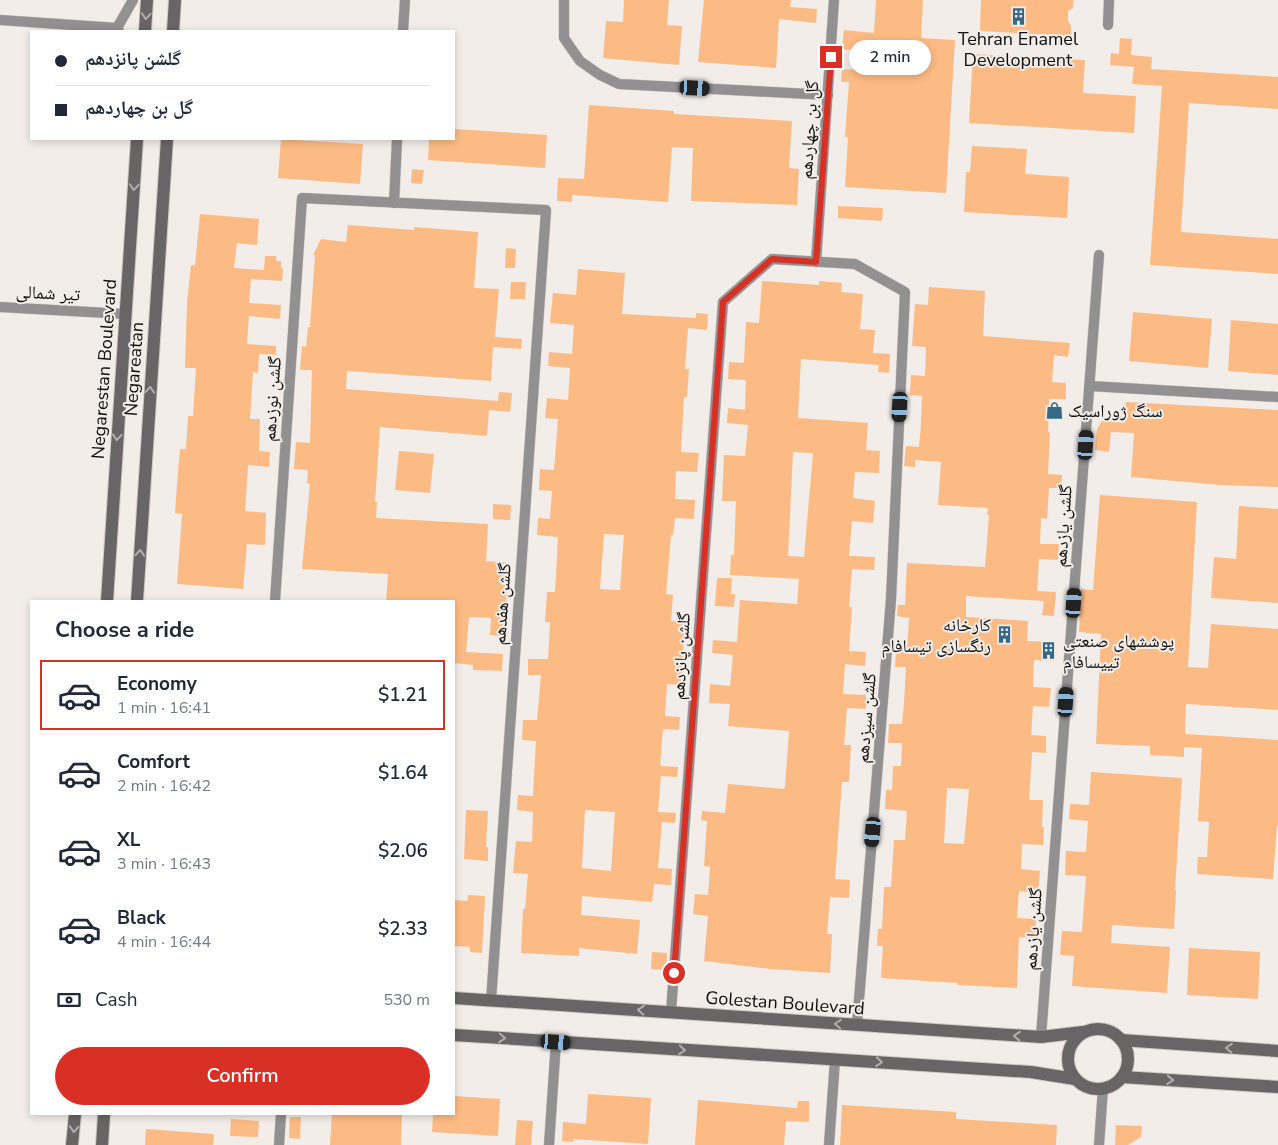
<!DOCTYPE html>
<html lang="en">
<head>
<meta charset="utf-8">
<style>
	:root { --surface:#fff; --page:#f6f6f7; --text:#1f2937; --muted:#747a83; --line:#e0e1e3; --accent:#d93025 }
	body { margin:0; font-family:"Nunito Sans","Noto Naskh Arabic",sans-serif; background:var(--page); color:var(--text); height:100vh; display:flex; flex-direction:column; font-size:19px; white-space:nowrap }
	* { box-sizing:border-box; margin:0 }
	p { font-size:16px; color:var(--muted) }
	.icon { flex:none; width:28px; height:28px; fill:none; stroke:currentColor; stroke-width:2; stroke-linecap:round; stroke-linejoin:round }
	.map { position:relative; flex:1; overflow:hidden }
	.details { position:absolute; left:30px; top:600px; width:425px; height:515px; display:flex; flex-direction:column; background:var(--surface); border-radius:0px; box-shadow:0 2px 8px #0003 }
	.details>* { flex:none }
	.banner { position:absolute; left:30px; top:30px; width:425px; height:110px; border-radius:0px; box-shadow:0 2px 8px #0003; display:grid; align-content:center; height:110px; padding:0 25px; background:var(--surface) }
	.end { position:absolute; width:22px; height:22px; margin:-11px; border:6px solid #d93025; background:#fff; box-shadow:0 0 0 2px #fff }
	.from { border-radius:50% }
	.bubble { position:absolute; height:35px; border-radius:18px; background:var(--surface); box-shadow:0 2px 8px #0003; font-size:16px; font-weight:600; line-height:35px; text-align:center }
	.car { position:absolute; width:15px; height:30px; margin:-15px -8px; border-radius:6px; box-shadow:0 0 4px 1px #0007; background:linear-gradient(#222 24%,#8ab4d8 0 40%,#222 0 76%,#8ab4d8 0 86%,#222 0) }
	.banner b { display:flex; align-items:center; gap:18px; height:48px; font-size:19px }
	.banner b+b { border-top:1px solid var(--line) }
	.banner i { width:12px; height:12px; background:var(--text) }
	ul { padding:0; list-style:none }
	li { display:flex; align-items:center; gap:15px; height:70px; margin:0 10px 8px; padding:0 15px; border:2px solid transparent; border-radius:0px }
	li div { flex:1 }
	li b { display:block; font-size:19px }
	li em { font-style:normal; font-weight:600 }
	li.on { border-color:var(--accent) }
	li>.icon { width:45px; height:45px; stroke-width:1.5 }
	h2 { padding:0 25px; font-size:22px; line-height:60px }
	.pay { display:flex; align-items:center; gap:12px; height:55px; padding:0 25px; font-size:19px }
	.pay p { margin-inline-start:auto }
	.button { display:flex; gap:10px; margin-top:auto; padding:10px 25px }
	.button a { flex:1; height:58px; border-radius:30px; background:var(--accent); color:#fff; font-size:20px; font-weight:600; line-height:58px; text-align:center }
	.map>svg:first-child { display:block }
	.building { fill:#fcbb84; fill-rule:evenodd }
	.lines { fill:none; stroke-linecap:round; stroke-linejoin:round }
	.street-casing { stroke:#cec9c6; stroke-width:11 }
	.secondary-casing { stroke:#cec9c6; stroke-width:14 }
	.street { stroke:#939091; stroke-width:10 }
	.secondary { stroke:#696465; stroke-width:12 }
	.oneway { stroke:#b4afae }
	.route { stroke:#d93025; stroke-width:6 }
	.labels { text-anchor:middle; stroke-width:4; stroke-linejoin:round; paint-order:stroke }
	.poi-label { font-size:18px; fill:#100f0d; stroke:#f2ede9; text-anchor:start }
	.street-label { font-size:18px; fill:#100f0d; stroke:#f2ede9 }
</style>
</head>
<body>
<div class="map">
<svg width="1278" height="1145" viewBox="0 0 1278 1145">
	<rect width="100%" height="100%" fill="#f2ede9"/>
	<!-- building -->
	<g class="building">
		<polygon points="624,0 669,0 667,25 682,26 679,65 603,58 606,21 623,22"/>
		<polygon points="704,0 791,0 790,7 817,9 816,23 779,19 776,68 698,62"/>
		<polygon points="876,0 923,0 921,38 955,40 946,193 845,187 848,137 845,137 849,82 841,82 842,69 863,70 865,51 842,49 844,30 874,33"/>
		<polygon points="981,0 1073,0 1073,8 1068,11 1068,21 1071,25 1071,36 980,31"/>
		<polygon points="1120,38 1132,39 1131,55 1152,57 1151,69 1278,77 1278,109 1189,103 1181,232 1278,239 1278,274 1150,265 1162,86 1132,84 1134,67 1110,65 1111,53 1119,54"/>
		<polygon points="973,54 1085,60 1083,93 1136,96 1134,133 969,123"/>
		<polygon points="589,105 674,111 674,114 792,121 789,168 799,169 797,205 691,201 693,148 672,147 668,202 572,195 572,202 557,201 558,178 584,179"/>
		<polygon points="454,129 547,135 545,168 428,160 429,139 454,139"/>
		<polygon points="281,139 363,144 360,184 278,178"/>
		<polygon points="972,146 1027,149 1025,174 1069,177 1067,218 964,212 966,172 970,172"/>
		<polygon points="412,169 424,170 422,184 411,183"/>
		<polygon points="838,206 883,208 882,221 838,218"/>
		<polygon points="200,214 259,219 257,245 237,243 234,268 264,270 265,256 276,256 276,261 281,261 281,268 283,269 282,281 251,279 249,303 281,305 280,319 249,316 247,344 276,346 276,355 259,354 258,373 253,372 250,419 260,419 259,451 270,452 269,467 248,465 245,511 266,513 265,545 247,544 243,589 177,584 182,514 175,513 177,485 180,449 186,449 188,416 193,416 196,368 185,368 187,303 191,265 195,265"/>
		<polygon points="348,225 414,230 414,227 478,232 474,288 499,289 495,337 522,339 521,349 493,347 491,381 347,371 346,389 498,401 499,392 512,393 510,412 489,410 487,436 380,427 375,502 377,502 376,518 488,524 486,561 509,563 504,636 490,635 491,618 469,617 466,652 503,654 502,671 473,670 473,665 454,663 454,601 386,601 388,574 302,569 310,484 307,483 308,470 294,469 296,442 310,443 312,370 300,370 302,346 306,347 308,327 310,327 315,255 313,255 321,239 346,242"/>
		<polygon points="506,248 516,249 515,268 505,268"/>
		<path d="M578 269 625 273 622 314 696 318V313L708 314 707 330 688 328 685 369H689L687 397H684L681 452 699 453 697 472 676 471 675 499 695 500 694 519 675 518 673 535H671L666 594 673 595 671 621 685 622 681 685 667 684 665 716 680 717 679 730 663 729 660 766 678 767 677 777 661 776 658 812 676 813 675 823 662 822 658 868 672 869 671 885 654 884 652 902 582 896 581 915 640 920 637 954 579 948V956L521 953 523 909H525L528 874 513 873 516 841 532 842 533 812 517 810 518 795 533 796 536 741 522 740 523 720H537L541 675H528V659H548L550 622H545L547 592H555L558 537 537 535 538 518 550 519 552 491 539 490 540 469 554 470 558 419 545 418 547 398 568 400 570 368 548 366 549 352 572 354 574 325 550 323 553 293 576 295ZM604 534 624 535 620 590 600 589ZM585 810 615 812 611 871 582 868Z"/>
		<path d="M762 281 819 285V281L842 283 841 292 863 294 860 329 875 330 873 353 890 354 889 373 878 372 879 365 801 359 798 418 868 423 866 450 880 451 879 473 855 472 853 498 875 501 873 523 852 521 849 556 875 557 874 570 852 569 849 607H852L849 651 866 652 865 666 845 664 843 694 866 695V709L847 708 844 745H851L849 782H842L835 879 850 880 849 898 830 897 827 934H832L830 973 771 969 704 961 708 916 693 914 695 894 708 895 710 867 704 866 707 821 701 820 702 811 725 813 728 784 784 789 785 786 789 731 728 726 730 704 709 703 710 684 730 686 733 655 712 653 713 640 737 642 740 600 797 604 799 579 730 575 731 555H734L736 501H722L724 455 745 456 748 425 727 423 728 408 745 410 746 380 728 379 729 362 744 363 746 322 759 323ZM793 452 813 453 804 557 788 556Z"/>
		<polygon points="511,282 526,282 525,299 510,299"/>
		<path d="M929 287 985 291 983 336 1070 343 1068 357 1054 355 1052 382 1066 383V399H1049L1048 432 1050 433 1048 474 1062 475 1061 488H1049L1047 519 1041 518 1040 544H1059L1058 560 1039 559 1037 591 1056 592 1054 616 1042 615 1044 601 966 596V617L1028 621 1027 641 1054 642 1053 661 1034 660 1033 687 1051 688 1049 707 1033 706 1031 735 1046 736V753L1032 752 1029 800H1043L1042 827H1044L1043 845 1022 844 1021 869 1040 871 1038 893 1019 891 1017 918 1036 919 1035 938 1019 937 1017 988 958 985V983L881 978 883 946H877L878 929H882L884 887H891L894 840H905L907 811 885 809 886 790H892L893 766H901L902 743H888L889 724H902L904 703 906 667H895L896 651 907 652 909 618 897 616 898 605H905L907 563 985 567 989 515H987L988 508 938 505 941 462 915 460V467L904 466 906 446 919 447 921 424 922 396 910 395 911 375 925 376 926 347 912 346 915 304 928 305ZM947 788 969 789 964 844 944 843Z"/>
		<polygon points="1133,312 1212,319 1208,368 1129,361"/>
		<polygon points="1231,320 1278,324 1278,375 1228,371"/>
		<polygon points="1126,402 1278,410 1278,487 1220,485 1131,477 1134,433 1111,432 1109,452 1095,450 1097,429 1102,421 1125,423"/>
		<polygon points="399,451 434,454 430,493 395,490"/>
		<polygon points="1100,495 1197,502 1188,667 1208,668 1211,624 1278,629 1278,710 1186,704 1185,734 1278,740 1278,826 1277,826 1273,879 1197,874 1198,857 1207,857 1209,822 1198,821 1202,748 1184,747 1184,757 1150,755 1150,746 1096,744 1101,634 1079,632 1081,589 1093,590"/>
		<polygon points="493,504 511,505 510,520 493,519"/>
		<polygon points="1239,506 1278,509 1278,603 1211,598 1214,557 1236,559"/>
		<polygon points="717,578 732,578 731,594 735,594 734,607 715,606"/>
		<polygon points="1091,772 1182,778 1175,890 1176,890 1174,929 1112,925 1111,943 1170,947 1167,993 1072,986 1074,956 1060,955 1062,931 1082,932 1086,876 1065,875 1066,851 1086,852 1088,821 1069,819 1070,804 1089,805"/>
		<polygon points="466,810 488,811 486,847 488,847 488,861 464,859"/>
		<polygon points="468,895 485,896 482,953 470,952 470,947 454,946 454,900 468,901"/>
		<polygon points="1189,948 1260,952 1258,999 1187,995"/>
		<polygon points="652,952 667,953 666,970 651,969"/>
		<polygon points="588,1094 651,1098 648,1144 573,1139 573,1142 562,1141 563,1122 586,1124"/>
		<polygon points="454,1096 500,1099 498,1136 432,1132 433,1114 454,1114"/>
		<polygon points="698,1100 797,1108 798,1101 809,1101 809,1122 786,1121 784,1145 695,1145"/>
		<polygon points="842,1105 956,1112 956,1119 1057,1125 1056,1145 840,1145"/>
		<polygon points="332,1114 402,1114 401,1145 330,1145"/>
		<polygon points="290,1117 301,1117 300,1139 289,1138"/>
		<polygon points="231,1119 259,1121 258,1137 230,1136"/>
		<polygon points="517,1120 533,1121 531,1145 515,1145"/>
		<polygon points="1116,1125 1142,1126 1141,1137 1128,1145 1115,1145"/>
		<polygon points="146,1129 214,1134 213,1145 145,1145"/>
	</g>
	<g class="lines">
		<defs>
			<g id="street">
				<polyline points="564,0 564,38 580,61 600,75 619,84 828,95"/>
				<polyline points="0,20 117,28"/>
				<polyline points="1108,25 1109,0"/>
				<polyline points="119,31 117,28 133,0"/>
				<polyline points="403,31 405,0"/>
				<polyline points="394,203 397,139"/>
				<polyline points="816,262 834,0"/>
				<polyline points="0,307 125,314"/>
				<polyline points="1090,386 1278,397"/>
				<polyline points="275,601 302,198 546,210 491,1001"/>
				<polyline points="671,1012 723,302 772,259 855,264 905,292 891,599 857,1025"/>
				<polyline points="1041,1037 1099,255"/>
				<polyline points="279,1145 281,1114"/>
				<polyline points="549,1145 556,1042"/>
				<polyline points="829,1145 835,1060"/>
				<polyline points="1099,1145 1103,1088"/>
			</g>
			<g id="secondary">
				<polyline points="145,31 147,0"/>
				<polyline points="173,31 175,0"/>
				<polyline points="107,601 137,139"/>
				<polyline points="137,601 167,139"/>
				<polyline points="454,998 1041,1037 1083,1032"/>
				<circle cx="1098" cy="1059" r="30"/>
				<polyline points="454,1035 1031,1072 1075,1079"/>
				<polyline points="1121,1040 1278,1051"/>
				<polyline points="1122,1077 1278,1087"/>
				<polyline points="72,1145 75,1114"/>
				<polyline points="102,1145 104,1114"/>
			</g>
		</defs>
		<!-- street casing -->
		<use href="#street" class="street-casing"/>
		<!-- secondary casing -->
		<use href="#secondary" class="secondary-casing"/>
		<!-- street -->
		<use href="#street" class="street"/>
		<!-- secondary -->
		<use href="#secondary" class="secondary"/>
	</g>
	<!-- one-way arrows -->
	<defs><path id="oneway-chevron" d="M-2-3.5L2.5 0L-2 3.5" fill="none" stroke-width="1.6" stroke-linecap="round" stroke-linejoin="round" transform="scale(1.25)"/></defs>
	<g class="oneway">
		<use href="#oneway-chevron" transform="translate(146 16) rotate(94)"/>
		<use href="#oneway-chevron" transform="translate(134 187) rotate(94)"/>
		<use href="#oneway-chevron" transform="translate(150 390) rotate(-86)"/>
		<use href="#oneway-chevron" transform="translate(117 437) rotate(94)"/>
		<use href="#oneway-chevron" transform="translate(140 553) rotate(-86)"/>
		<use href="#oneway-chevron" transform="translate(641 1010) rotate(-176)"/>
		<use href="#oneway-chevron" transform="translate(838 1024) rotate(-176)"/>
		<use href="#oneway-chevron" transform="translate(1017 1036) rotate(-176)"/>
		<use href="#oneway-chevron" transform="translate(502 1038) rotate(4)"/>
		<use href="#oneway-chevron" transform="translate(1229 1048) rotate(-176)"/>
		<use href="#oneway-chevron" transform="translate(682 1050) rotate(4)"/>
		<use href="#oneway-chevron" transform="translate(879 1062) rotate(4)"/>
		<use href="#oneway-chevron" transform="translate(1170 1080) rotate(4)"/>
		<use href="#oneway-chevron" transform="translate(74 1129) rotate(94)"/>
	</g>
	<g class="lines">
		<!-- route -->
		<polyline class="route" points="674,973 723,302 772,259 816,262 831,57"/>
	</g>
	<!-- icons -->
	<defs>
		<symbol id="building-bare" viewBox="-9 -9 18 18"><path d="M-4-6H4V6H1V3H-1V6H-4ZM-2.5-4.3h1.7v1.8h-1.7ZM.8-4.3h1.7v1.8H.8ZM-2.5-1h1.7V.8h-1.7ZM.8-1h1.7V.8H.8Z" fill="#366986" stroke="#f2ede9" stroke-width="2.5" paint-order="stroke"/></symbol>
		<symbol id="shop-bare" viewBox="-9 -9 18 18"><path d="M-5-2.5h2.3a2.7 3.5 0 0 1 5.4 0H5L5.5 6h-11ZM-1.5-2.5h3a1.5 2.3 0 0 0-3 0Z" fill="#366986" stroke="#f2ede9" stroke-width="2.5" paint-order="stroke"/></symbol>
	</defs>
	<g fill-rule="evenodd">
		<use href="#building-bare" x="1006" y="4" width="25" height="25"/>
		<use href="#shop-bare" x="1042" y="398" width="25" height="25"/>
		<use href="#building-bare" x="992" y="622" width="25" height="25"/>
		<use href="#building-bare" x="1036" y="638" width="25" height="25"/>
	</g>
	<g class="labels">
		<!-- poi labels -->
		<g class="poi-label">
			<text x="1018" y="45" text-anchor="middle">Tehran Enamel<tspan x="1018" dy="21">Development</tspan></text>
			<text x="1068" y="417">سنگ ژوراسیک</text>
			<text x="991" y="631" text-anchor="end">کارخانه<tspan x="991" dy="21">رنگسازی تیسافام</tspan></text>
			<text x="1063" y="647">پوششهای صنعتی<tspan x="1063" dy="21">تییسافام</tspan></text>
		</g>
		<!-- street labels -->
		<g class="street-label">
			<text transform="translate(809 130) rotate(-86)" y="6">گل بن چهاردهم</text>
			<text transform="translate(48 293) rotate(3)" y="6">تیر شمالی</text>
			<text transform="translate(104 369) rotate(-86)" y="6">Negarestan Boulevard</text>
			<text transform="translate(134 369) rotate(-86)" y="6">Negareatan</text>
			<text transform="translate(272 399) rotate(-86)" y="6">گلشن نوزدهم</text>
			<text transform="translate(1063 526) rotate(-86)" y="6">گلشن یازدهم</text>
			<text transform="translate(502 604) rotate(-86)" y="6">گلشن هفدهم</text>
			<text transform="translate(681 656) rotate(-86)" y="6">گلشن پانزدهم</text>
			<text transform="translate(866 718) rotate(-85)" y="6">گلشن سیزدهم</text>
			<text transform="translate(1033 929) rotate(-86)" y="6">گلشن یازدهم</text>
			<text transform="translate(785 1003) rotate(4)" y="6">Golestan Boulevard</text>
		</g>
	</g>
</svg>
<i class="end from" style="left:674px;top:973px"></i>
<i class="end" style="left:831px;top:57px"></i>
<div class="bubble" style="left:849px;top:40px;width:82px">2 min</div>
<i class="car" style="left:695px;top:88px;rotate:93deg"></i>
<i class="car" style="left:900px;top:407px;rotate:183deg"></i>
<i class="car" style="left:1086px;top:445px;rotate:4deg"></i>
<i class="car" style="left:1074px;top:603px;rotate:4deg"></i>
<i class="car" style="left:1066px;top:702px;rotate:4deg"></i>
<i class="car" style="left:873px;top:832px;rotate:185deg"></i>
<i class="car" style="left:556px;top:1042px;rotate:94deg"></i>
<div class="banner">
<b><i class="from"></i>گلشن پانزدهم</b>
<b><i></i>گل بن چهاردهم</b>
</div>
<section class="details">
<h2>Choose a ride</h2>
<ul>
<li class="on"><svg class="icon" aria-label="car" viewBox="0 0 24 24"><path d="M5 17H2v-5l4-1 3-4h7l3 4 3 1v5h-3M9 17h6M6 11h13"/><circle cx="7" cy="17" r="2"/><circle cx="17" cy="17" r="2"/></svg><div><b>Economy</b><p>1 min · 16:41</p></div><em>$1.21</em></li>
<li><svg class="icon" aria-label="car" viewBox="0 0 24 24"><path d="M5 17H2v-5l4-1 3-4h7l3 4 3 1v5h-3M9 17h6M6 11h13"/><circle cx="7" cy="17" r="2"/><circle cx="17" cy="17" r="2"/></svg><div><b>Comfort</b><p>2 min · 16:42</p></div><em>$1.64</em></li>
<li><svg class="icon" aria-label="car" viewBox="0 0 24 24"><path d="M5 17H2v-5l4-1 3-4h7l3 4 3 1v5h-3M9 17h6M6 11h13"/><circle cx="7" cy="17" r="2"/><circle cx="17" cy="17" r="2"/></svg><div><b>XL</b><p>3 min · 16:43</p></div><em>$2.06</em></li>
<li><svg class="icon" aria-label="car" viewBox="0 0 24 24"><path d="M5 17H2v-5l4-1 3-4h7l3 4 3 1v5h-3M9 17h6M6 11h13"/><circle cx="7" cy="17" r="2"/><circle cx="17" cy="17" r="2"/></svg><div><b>Black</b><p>4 min · 16:44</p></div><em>$2.33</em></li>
</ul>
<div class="pay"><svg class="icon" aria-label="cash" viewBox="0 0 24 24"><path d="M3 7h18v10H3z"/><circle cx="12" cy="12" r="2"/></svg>Cash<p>530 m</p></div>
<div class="button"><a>Confirm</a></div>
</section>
</div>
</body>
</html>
